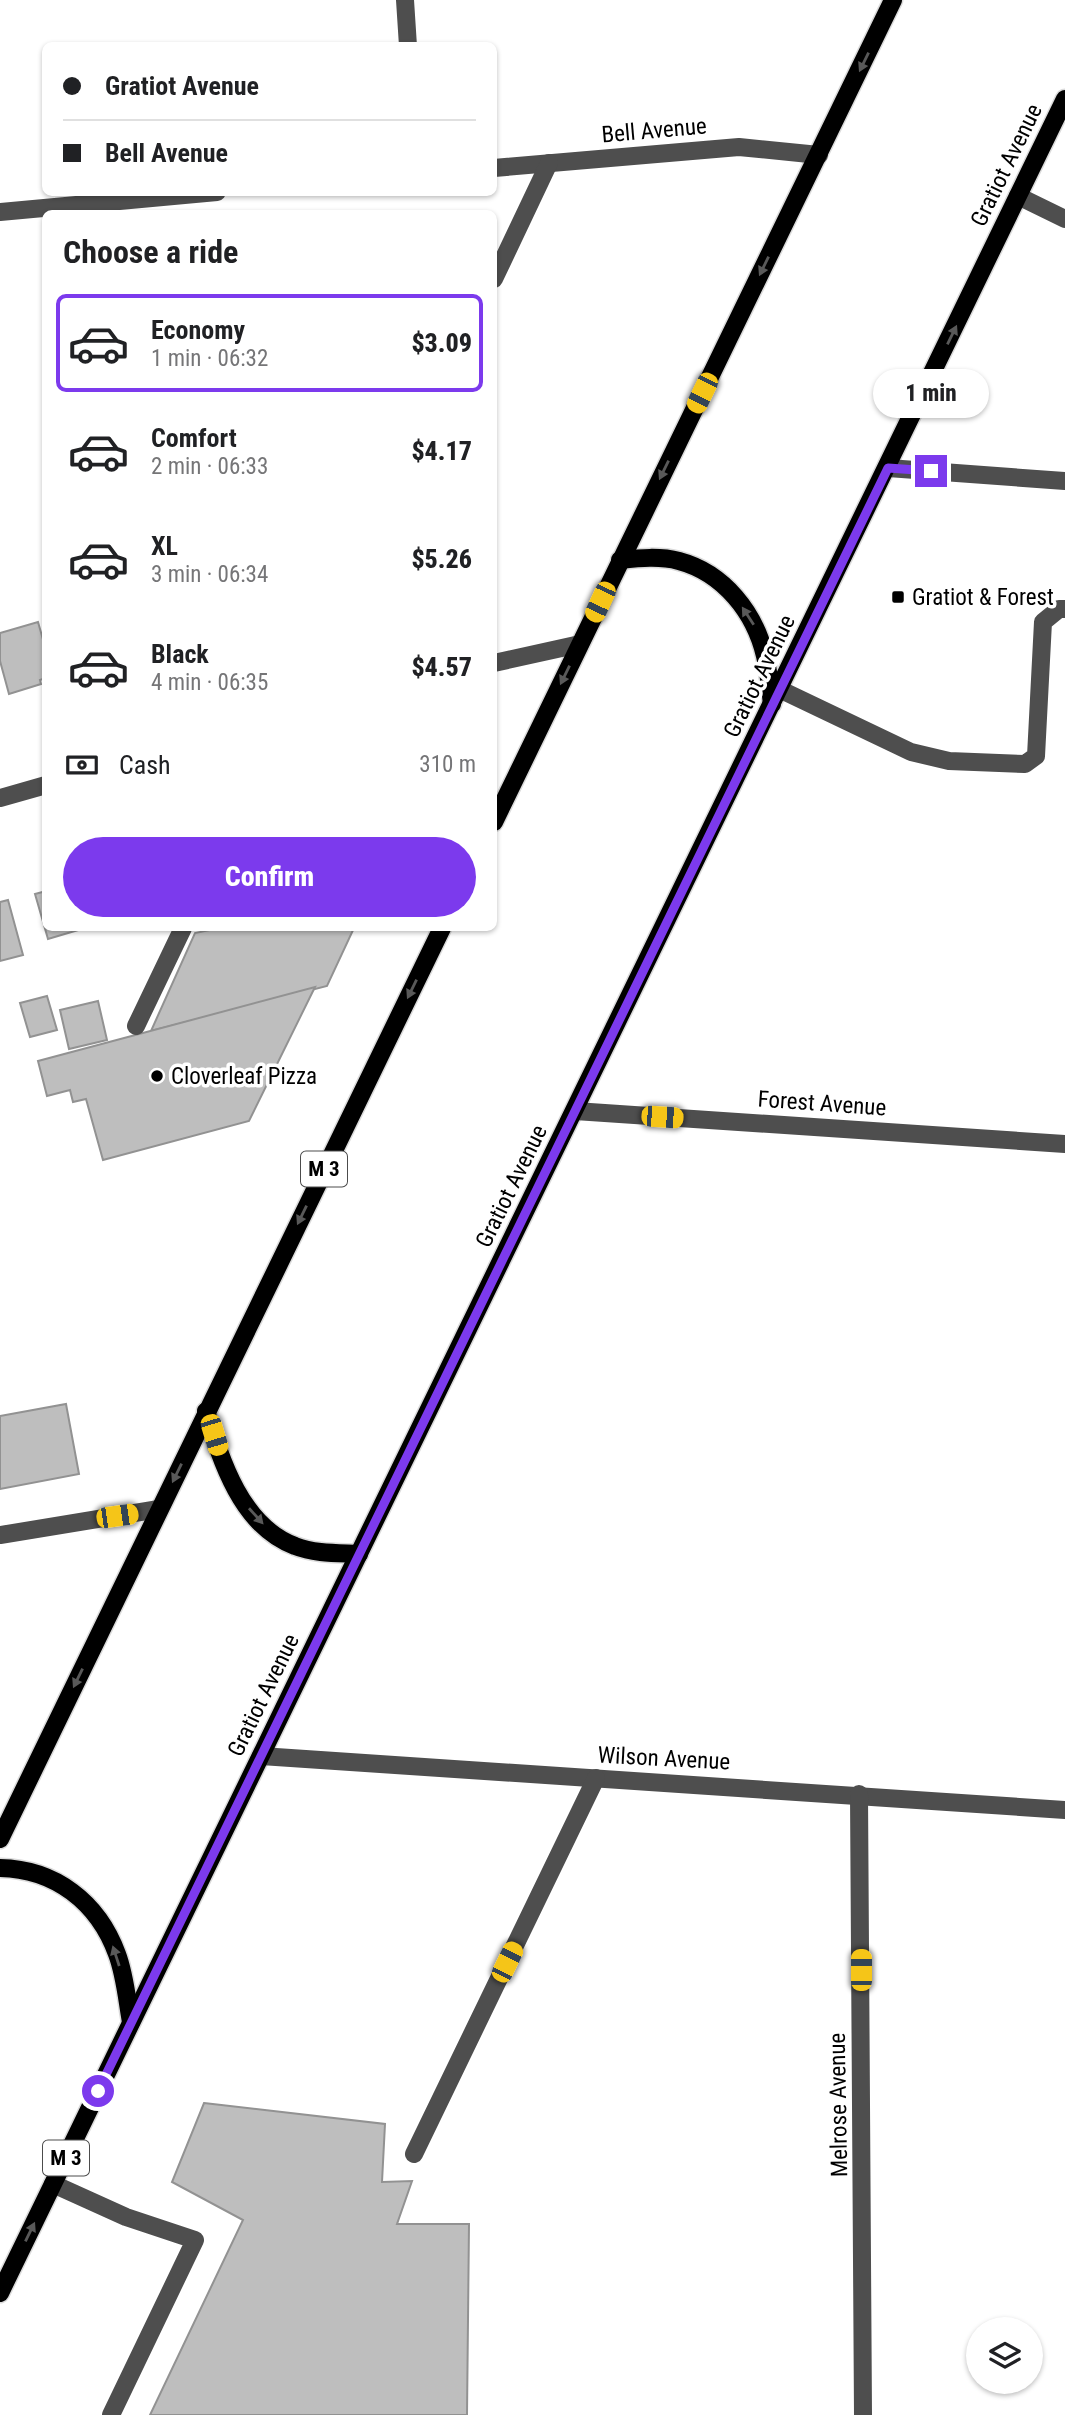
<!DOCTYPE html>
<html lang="en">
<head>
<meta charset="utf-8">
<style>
	:root { --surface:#fff; --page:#f6f6f6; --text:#202124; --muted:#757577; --line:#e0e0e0; --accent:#7c3aed }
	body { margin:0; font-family:"Roboto Condensed",sans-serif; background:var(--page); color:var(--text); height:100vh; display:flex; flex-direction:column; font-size:26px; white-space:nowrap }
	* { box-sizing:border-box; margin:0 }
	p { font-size:23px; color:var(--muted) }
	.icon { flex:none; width:38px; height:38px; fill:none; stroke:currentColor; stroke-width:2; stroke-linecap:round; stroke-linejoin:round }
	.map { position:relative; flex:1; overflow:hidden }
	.details { position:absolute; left:42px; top:210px; width:455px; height:721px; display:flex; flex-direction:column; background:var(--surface); border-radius:10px; box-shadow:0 2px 5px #0004 }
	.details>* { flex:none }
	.hud { position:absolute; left:42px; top:42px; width:455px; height:154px; border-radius:10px; box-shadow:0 2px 5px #0004; display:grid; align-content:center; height:154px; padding:0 21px; background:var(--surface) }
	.tools { position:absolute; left:966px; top:2317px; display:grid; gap:14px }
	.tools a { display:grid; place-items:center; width:77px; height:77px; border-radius:50%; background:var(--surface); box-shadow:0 2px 5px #0004; font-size:35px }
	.end { position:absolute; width:32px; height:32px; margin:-16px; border:9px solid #7c3aed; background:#fff; box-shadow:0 0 0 4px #fff }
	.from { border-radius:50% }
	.bubble { position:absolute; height:49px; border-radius:24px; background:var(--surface); box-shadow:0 2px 5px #0004; font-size:23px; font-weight:800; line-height:49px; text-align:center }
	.car { position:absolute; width:21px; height:42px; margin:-21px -10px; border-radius:9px; box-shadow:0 0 5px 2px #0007; background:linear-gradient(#f5c518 24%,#345 0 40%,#f5c518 0 76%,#345 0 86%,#f5c518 0) }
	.hud b { display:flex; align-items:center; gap:24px; height:66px; font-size:26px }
	.hud b+b { border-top:2px solid var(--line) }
	.hud i { width:18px; height:18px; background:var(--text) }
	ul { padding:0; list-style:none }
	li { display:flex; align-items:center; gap:21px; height:98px; margin:0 14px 10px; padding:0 7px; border:4px solid transparent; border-radius:10px }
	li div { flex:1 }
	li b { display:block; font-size:26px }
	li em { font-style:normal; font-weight:800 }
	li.on { border-color:var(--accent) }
	li>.icon { width:63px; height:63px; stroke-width:1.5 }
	h2 { padding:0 21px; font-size:32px; line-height:84px }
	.pay { display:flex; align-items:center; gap:18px; height:77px; padding:0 21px; font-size:26px }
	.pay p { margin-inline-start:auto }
	.action { display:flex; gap:14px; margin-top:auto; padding:14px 21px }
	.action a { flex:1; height:80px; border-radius:42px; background:var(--accent); color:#fff; font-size:28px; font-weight:800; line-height:80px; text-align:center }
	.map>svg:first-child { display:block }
	.building { fill:#bebebe; stroke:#929292; stroke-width:2 }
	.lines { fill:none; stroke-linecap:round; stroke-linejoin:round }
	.major-casing { stroke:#dbdbdb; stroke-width:21 }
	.minor { stroke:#4e4e4e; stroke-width:18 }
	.major { stroke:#000; stroke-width:18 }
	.oneway { fill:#595959 }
	.route { stroke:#7c3aed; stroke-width:9 }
	.poi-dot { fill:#000; stroke:#fff; stroke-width:2.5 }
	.labels { text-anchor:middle; stroke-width:7; stroke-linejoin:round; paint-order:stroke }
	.shield { fill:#fff; stroke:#4c4c4c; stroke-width:2 }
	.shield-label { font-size:21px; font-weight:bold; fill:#000 }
	.street-label { font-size:23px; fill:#000; stroke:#fff }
	.poi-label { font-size:23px; fill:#000; stroke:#fff; text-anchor:start }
</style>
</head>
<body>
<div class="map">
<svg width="1065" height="2415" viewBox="0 0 1065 2415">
	<rect width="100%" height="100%" fill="#fff"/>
	<!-- building -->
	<g class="building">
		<polygon points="38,622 46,650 46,678 40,680 41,684 9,694 0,661 0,633"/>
		<polygon points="46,891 46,928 85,928 48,939 35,894"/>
		<polygon points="8,900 23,955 0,961 0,902"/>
		<polygon points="219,928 354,928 327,986 151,1031 195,933"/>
		<polygon points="315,987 249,1121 103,1160 86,1099 73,1102 70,1090 47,1096 38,1061"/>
		<polygon points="47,996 57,1030 30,1037 20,1003"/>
		<polygon points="98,1001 107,1040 69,1049 60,1010"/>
		<polygon points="66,1404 79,1474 0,1489 0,1416"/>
		<polygon points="204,2103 385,2124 382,2182 412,2181 397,2224 469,2224 467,2415 150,2415 243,2220 172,2182"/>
	</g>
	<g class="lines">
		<defs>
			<g id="major">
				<path d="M620 560C640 558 660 556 679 561 724 573 755 613 765 656 769 672 770 689 772 704"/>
				<polyline points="494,822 893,0"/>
				<path d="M206 1411C221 1460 241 1526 295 1546 315 1554 338 1553 359 1554"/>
				<polyline points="0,1839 442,928"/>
				<path d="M0 1868C55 1869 98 1902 117 1954 125 1975 127 2000 131 2022"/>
				<polyline points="0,2293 1065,99"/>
			</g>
		</defs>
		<!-- major casing -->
		<use href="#major" class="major-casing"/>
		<!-- minor -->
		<g class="minor">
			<polyline points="405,0 408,46"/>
			<polyline points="494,168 739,147 819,155"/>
			<polyline points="1018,196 1065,219"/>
			<polyline points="0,212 217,192"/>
			<polyline points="494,279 549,163"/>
			<polyline points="888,468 1065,481"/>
			<polyline points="494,663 580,644"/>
			<polyline points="779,689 911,752 949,761 1025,764 1036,756 1043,622 1059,609 1065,609"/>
			<polyline points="0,798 46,785"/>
			<polyline points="136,1026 183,928"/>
			<polyline points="575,1111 1065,1144"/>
			<polyline points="0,1535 159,1509"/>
			<polyline points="261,1756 1065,1810"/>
			<polyline points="859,1794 863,2415"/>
			<polyline points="414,2154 596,1778"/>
			<polyline points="53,2184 126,2217 195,2240 111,2415"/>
		</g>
		<!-- major -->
		<use href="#major" class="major"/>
	</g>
	<!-- one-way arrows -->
	<defs><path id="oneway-solid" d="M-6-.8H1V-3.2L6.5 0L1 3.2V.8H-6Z" transform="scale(1.75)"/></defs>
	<g class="oneway">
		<use href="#oneway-solid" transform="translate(864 62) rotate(116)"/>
		<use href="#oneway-solid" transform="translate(764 266) rotate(116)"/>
		<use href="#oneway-solid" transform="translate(952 335) rotate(-64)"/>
		<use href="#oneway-solid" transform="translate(664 470) rotate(116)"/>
		<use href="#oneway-solid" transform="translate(748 616) rotate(-123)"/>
		<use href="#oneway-solid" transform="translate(565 675) rotate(116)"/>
		<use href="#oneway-solid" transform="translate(412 989) rotate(116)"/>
		<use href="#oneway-solid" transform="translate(302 1215) rotate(116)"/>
		<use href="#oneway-solid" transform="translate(177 1473) rotate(116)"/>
		<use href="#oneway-solid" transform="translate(256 1516) rotate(48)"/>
		<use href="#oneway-solid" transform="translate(78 1678) rotate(116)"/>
		<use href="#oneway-solid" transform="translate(116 1956) rotate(-108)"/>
		<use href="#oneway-solid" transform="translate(30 2232) rotate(-64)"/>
	</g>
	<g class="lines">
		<!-- route -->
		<polyline class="route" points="98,2091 888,468 931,471"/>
	</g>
	<!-- markers -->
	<g class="poi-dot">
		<rect x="891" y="590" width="14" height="14" rx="3.5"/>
		<circle cx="157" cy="1076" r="7"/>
	</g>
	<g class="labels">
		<!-- shield labels -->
		<g class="shield">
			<rect x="301" y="1151.5" width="46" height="35" rx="5"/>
			<rect x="43" y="2140.5" width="46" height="35" rx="5"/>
		</g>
		<g class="shield-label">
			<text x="324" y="1176">M 3</text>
			<text x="66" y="2165">M 3</text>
		</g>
		<!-- street labels -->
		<g class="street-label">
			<text transform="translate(654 130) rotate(-5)" y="8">Bell Avenue</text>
			<text transform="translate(1006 165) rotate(-64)" y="8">Gratiot Avenue</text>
			<text transform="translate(759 676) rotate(-64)" y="8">Gratiot Avenue</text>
			<text transform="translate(822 1103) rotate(4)" y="8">Forest Avenue</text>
			<text transform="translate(511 1186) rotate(-64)" y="8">Gratiot Avenue</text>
			<text transform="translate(263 1695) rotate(-64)" y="8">Gratiot Avenue</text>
			<text transform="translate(664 1758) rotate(3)" y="8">Wilson Avenue</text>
			<text transform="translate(838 2105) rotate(-91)" y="8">Melrose Avenue</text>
		</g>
		<!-- poi labels -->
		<g class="poi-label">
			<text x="912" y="605">Gratiot &amp; Forest</text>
			<text x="171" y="1084">Cloverleaf Pizza</text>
		</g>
	</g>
</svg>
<div class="tools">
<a><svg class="icon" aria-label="layers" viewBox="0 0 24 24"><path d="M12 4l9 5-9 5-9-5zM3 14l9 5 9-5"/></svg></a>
</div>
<i class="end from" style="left:98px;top:2091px"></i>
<i class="end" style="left:931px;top:471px"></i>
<div class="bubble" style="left:873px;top:369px;width:116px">1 min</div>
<i class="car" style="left:702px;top:393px;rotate:206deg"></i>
<i class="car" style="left:600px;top:602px;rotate:205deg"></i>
<i class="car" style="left:662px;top:1117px;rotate:94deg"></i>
<i class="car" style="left:214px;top:1435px;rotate:163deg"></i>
<i class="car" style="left:117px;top:1516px;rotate:82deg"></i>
<i class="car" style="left:507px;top:1962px;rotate:26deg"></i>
<i class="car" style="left:861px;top:1970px;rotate:0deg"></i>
<div class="hud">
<b><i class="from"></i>Gratiot Avenue</b>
<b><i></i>Bell Avenue</b>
</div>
<section class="details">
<h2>Choose a ride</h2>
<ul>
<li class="on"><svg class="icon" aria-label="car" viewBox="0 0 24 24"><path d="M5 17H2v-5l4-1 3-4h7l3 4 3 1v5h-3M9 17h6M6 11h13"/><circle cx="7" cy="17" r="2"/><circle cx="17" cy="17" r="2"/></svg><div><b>Economy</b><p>1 min · 06:32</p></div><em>$3.09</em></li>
<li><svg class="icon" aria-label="car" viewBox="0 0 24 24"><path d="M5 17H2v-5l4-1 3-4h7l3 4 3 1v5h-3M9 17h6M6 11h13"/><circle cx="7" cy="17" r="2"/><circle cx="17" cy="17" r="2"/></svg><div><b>Comfort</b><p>2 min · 06:33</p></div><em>$4.17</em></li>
<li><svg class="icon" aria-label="car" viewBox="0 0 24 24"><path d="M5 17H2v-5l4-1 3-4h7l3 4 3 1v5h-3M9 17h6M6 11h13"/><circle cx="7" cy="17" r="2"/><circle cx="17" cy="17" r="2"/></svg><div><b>XL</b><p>3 min · 06:34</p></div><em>$5.26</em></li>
<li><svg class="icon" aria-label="car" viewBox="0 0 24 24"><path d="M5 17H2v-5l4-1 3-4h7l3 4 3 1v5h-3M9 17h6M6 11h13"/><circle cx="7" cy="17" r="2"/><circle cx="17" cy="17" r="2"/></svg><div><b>Black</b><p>4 min · 06:35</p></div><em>$4.57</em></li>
</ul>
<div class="pay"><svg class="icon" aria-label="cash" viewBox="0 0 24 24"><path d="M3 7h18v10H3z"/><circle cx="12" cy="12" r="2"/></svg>Cash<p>310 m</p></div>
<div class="action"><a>Confirm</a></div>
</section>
</div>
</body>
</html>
